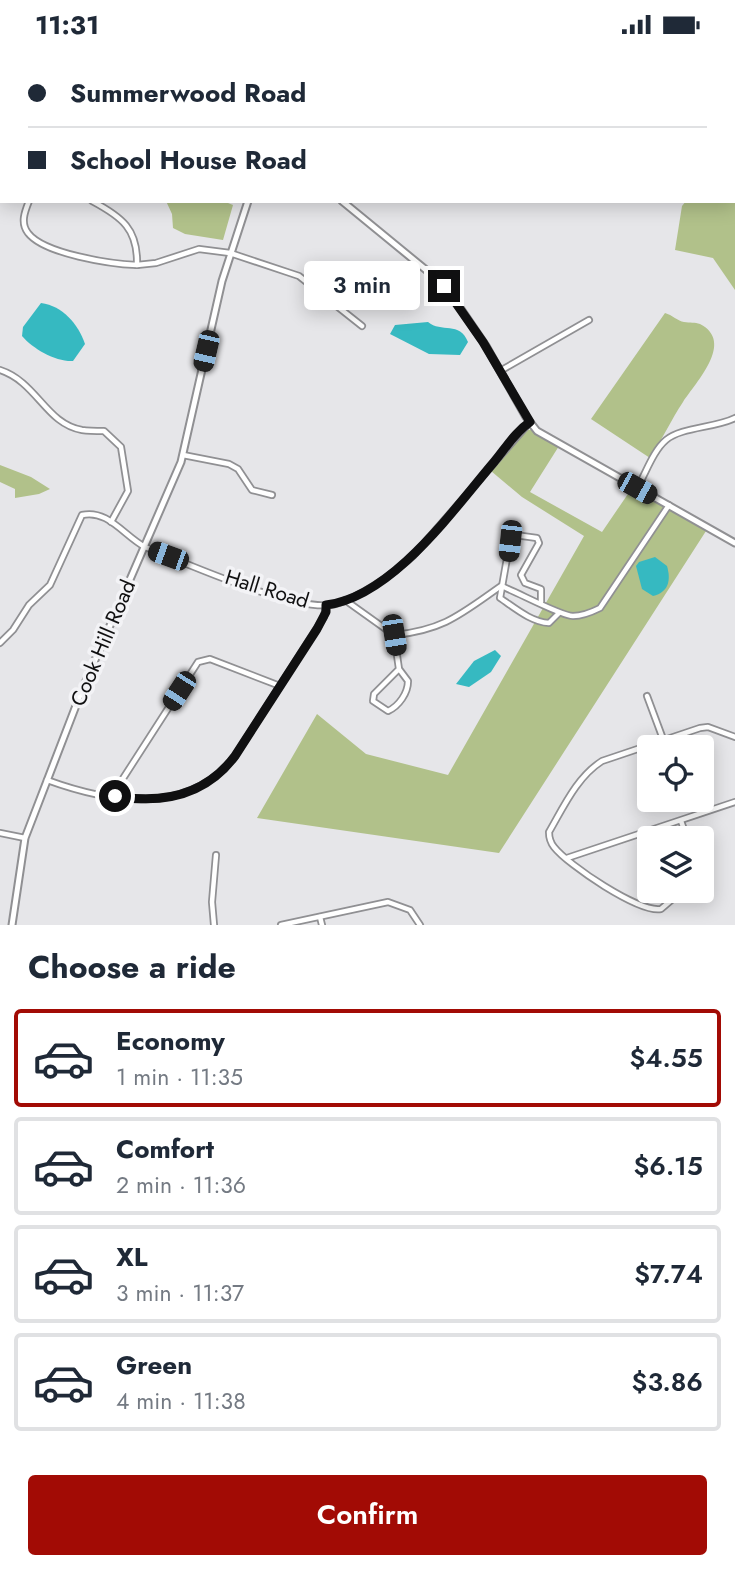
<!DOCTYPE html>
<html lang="en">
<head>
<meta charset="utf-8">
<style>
	:root { --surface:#fff; --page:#f2f2f3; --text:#1f2937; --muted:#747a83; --line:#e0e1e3; --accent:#a20b05 }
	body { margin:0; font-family:Jost,sans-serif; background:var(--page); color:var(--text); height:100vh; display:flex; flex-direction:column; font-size:26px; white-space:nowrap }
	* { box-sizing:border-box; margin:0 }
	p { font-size:23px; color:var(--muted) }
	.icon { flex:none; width:38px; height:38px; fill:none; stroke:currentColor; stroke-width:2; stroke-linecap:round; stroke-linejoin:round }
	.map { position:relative; height:876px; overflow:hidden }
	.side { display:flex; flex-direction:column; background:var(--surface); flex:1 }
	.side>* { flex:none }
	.hud { position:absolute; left:0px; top:0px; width:735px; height:154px; box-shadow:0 4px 18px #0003; display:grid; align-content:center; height:154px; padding:0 28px; background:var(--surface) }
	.fabs { position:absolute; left:637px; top:686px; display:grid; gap:14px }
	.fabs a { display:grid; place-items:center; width:77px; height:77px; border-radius:7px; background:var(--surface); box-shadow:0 4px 18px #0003; font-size:35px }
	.end { position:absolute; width:32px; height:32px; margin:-16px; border:9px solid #101011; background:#fff; box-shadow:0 0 0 4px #fff }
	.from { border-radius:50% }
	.bubble { position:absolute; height:49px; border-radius:7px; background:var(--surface); box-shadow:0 4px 18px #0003; font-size:23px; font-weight:600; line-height:49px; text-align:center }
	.car { position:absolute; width:21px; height:42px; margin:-21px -10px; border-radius:9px; box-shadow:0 0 5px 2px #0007; background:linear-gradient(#222 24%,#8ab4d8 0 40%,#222 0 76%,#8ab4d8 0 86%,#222 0) }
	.hud b { display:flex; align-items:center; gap:24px; height:66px; font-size:26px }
	.hud b+b { border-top:2px solid var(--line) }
	.hud i { width:18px; height:18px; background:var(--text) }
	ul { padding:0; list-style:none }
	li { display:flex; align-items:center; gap:21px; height:98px; margin:0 14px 10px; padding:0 14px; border:4px solid var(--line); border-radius:7px }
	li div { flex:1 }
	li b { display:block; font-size:26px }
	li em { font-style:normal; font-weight:600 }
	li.current { border-color:var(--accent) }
	li>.icon { width:63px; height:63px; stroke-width:1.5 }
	h2 { padding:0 28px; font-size:32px; line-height:84px }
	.primary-button { display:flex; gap:14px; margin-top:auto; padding:14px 28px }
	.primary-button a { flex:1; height:80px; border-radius:7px; background:var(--accent); color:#fff; font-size:28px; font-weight:600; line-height:80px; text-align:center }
	.status { display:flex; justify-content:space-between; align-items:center; height:49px; padding:0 35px; background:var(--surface); direction:ltr }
	.status svg { height:19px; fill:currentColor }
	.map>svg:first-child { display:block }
	.green { fill:#b1c18a }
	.water { fill:#36b9c1 }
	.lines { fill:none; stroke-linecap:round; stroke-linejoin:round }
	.minor-casing { stroke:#909093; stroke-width:8 }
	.tertiary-casing { stroke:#909093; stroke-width:9 }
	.minor { stroke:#fff; stroke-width:4.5 }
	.tertiary { stroke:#fff; stroke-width:5 }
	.route { stroke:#101011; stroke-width:9 }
	.labels { text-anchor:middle; stroke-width:7; stroke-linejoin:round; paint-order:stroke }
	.street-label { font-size:21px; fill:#101011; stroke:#f3f3f6 }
</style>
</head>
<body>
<div class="status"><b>11:31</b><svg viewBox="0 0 49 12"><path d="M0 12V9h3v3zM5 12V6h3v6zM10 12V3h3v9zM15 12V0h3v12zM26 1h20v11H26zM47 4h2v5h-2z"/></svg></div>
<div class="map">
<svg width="735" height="876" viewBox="0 0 735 876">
	<rect width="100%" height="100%" fill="#e6e6e9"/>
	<!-- green -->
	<g class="green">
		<polygon points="686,0 735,0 735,241 713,209 675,201 682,157 686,152 733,152 733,2"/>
		<polygon points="166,152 223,152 233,156 223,191 185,185 173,179 172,165"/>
		<path d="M665 264C672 266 678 272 684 273 690 274 695 273 700 275 735 293 696 333 683 353 671 371 662 391 650 409L591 370Z"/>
		<polygon points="525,381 531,381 559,397 530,443 602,483 632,439 706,482 499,804 257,769 317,665 366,705 448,726 584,487 522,448 491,422"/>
		<polygon points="0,416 31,428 50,440 39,445 15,449 15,440 0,433"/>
	</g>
	<!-- water -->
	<g class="water">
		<path d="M41 254C63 257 78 275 85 295L73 312C56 313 33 300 22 287L23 278Z"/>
		<path d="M428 273C441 284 460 272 468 293L460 306 429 305 390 285 395 276Z"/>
		<path d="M655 508 667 517C671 531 669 543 653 547L642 540 636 517 639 513Z"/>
		<polygon points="495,601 501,607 491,623 469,638 456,635 474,612"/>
	</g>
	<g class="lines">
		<defs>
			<g id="minor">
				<polyline points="118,0 118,2"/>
				<polyline points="560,0 564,2"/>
				<polyline points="0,39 2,40"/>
				<path d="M29 152C25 162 20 174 28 184 44 205 111 215 137 216 138 180 122 168 92 152"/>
				<polyline points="137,216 156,214 199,200 230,204 299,227 362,277"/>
				<path d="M0 321C37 333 46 375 82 381 89 382 97 382 104 382L121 398 128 442 111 473"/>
				<polyline points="500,322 589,271"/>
				<polyline points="183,406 229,415 238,420 252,441 272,446"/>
				<path d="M637 439C646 424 653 402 666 391 681 378 715 379 735 369"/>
				<path d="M145 498C185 514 291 561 330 556 356 552 393 525 413 507L530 373"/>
				<path d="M345 551 394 586C444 581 461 565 501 537 517 543 561 567 573 567 583 567 592 563 600 559L669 456"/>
				<path d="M541 553V540L525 534 521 526 539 494 537 489 515 486 510 492 500 549C515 559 531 573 549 574L559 564"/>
				<path d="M394 586 399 620 408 632C408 644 399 657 388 662L373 652 374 645 399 620"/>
				<path d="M0 594 13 581 29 556 50 536 82 466C108 460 124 487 145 498"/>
				<polyline points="647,647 663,690"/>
				<path d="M47 731C110 754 189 767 235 707L324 568 326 556"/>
				<polyline points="115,747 122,731 198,613 210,610 280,637"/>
				<polyline points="681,772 687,789"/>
				<polyline points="0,784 25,789"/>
				<polyline points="567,809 735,753"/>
				<path d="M682 842 661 860C639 864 568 816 554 798 550 793 549 789 549 783 564 757 577 728 602 712L700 679 708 678 735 688"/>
				<polyline points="320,868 322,876"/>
				<polyline points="214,876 212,853 216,806"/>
				<polyline points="281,876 388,853 410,861 420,876"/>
			</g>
			<g id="tertiary">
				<polyline points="342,2 344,0"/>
				<polyline points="342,152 431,225 450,244 486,297 526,368 537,382 735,494"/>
				<polyline points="12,876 25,789 82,641 181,413 222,232 248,152"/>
			</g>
		</defs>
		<!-- minor casing -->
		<use href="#minor" class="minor-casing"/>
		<!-- tertiary casing -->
		<use href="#tertiary" class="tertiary-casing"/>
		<!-- minor -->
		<use href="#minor" class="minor"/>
		<!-- tertiary -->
		<use href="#tertiary" class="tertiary"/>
	</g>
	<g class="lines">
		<!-- route -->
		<path class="route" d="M115 747C161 755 205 747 235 707L317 580 326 563V556C392 548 453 461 494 413 505 400 515 383 530 373L483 293 444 237"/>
	</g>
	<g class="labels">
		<!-- street labels -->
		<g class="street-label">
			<text transform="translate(267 540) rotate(17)" y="7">Hall Road</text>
			<text transform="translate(103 594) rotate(-67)" y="7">Cook Hill Road</text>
		</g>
	</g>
</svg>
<div class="fabs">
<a><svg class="icon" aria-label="locate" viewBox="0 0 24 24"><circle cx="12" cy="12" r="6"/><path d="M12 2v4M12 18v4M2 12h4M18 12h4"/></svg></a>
<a><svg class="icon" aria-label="layers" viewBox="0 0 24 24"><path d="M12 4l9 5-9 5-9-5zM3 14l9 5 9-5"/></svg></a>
</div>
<i class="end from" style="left:115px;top:747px"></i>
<i class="end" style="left:444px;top:237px"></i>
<div class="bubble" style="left:304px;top:212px;width:116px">3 min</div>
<i class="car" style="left:206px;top:302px;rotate:193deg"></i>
<i class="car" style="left:637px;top:439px;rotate:119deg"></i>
<i class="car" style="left:510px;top:492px;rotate:186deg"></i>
<i class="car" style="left:168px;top:507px;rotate:290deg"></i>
<i class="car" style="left:394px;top:586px;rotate:171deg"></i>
<i class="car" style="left:179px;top:642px;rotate:213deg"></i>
<div class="hud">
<b><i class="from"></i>Summerwood Road</b>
<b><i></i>School House Road</b>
</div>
</div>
<section class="side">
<h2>Choose a ride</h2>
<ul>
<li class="current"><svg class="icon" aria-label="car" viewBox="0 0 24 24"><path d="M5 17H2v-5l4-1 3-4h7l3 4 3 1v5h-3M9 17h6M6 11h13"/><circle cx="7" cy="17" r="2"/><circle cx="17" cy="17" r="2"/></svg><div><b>Economy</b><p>1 min · 11:35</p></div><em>$4.55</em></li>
<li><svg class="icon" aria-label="car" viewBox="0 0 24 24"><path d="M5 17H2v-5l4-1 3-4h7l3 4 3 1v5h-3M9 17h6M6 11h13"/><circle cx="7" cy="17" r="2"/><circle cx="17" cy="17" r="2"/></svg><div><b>Comfort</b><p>2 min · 11:36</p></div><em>$6.15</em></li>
<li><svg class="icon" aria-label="car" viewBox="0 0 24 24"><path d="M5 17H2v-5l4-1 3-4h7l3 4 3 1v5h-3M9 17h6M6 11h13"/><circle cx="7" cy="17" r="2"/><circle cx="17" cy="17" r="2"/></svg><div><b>XL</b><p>3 min · 11:37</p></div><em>$7.74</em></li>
<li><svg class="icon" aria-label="car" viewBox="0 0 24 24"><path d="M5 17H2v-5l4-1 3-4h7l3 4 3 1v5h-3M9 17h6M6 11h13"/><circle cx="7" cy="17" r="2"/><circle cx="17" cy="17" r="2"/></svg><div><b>Green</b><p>4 min · 11:38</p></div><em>$3.86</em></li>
</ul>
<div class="primary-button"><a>Confirm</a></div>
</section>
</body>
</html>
